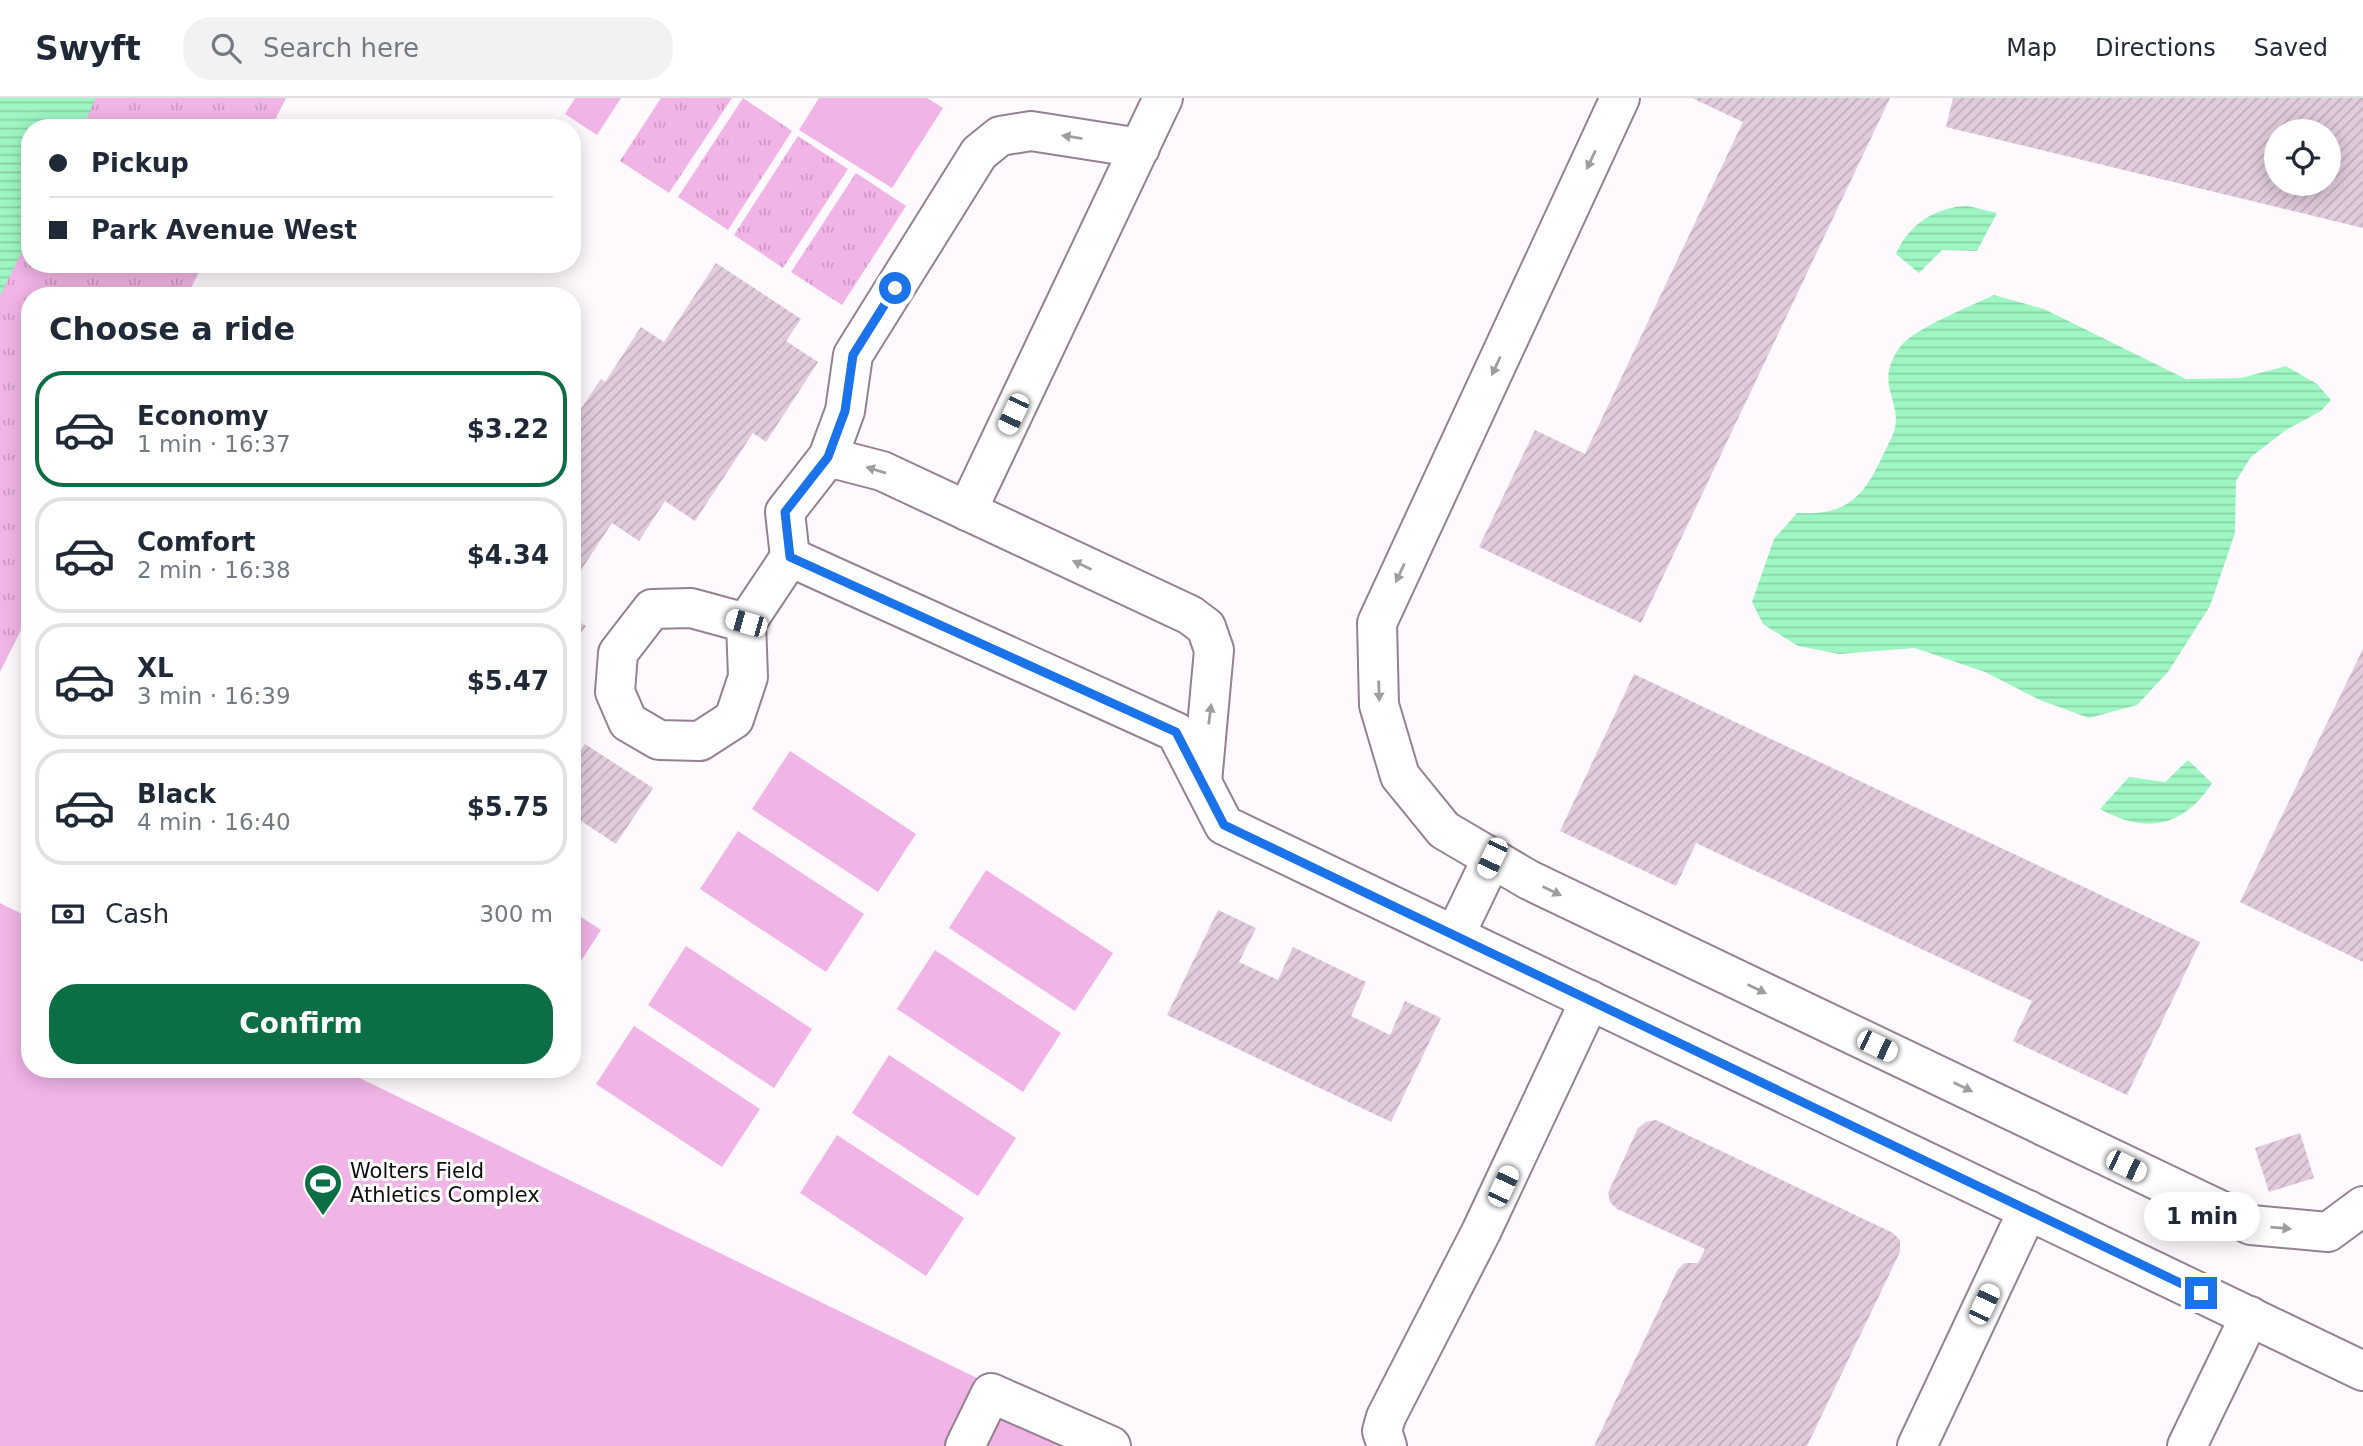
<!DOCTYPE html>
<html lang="en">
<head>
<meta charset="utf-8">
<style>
	:root { --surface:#fff; --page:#f2f2f3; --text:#1f2937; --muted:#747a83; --line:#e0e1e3; --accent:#0c6e44 }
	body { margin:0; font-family:"DejaVu Sans",sans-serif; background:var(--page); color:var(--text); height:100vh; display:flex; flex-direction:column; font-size:26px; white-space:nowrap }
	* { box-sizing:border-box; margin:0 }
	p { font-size:23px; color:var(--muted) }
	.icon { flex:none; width:38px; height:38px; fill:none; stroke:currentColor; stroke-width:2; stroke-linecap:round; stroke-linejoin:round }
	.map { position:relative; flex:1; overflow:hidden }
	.details { position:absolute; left:21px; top:189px; width:560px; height:791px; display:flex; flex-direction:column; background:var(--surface); border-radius:28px; box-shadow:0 4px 18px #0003 }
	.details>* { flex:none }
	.top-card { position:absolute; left:21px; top:21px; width:560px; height:154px; border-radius:28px; box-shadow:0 4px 18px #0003; display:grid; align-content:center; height:154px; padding:0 28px; background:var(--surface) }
	.fabs { position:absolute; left:2264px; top:21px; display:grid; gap:14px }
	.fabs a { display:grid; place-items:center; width:77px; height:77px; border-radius:50%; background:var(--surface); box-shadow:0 4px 18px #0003; font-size:35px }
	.end { position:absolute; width:32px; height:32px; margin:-16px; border:9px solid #1a73e8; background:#fff; box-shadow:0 0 0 4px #fff }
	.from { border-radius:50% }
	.bubble { position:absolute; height:49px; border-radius:24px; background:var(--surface); box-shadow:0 4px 18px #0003; font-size:23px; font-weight:800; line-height:49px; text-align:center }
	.car { position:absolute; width:21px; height:42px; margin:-21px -10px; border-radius:9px; box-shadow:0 0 5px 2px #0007; background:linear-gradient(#fff 24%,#345 0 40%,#fff 0 76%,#345 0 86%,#fff 0) }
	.top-card b { display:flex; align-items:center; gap:24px; height:66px; font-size:26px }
	.top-card b+b { border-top:2px solid var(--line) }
	.top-card i { width:18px; height:18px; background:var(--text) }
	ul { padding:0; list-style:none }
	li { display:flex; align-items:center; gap:21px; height:116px; margin:0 14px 10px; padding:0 14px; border:4px solid var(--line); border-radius:28px }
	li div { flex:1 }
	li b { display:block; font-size:26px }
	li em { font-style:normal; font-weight:800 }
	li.selected { border-color:var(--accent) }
	li>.icon { width:63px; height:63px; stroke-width:1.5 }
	h2 { padding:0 28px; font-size:32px; line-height:84px }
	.pay { display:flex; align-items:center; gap:18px; height:77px; padding:0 28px; font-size:26px }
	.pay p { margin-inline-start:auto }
	.action { display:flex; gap:14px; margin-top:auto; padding:14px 28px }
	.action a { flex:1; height:80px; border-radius:28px; background:var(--accent); color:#fff; font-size:28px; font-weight:800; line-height:80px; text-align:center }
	header { display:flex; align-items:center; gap:42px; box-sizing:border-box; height:98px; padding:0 35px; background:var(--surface); border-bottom:2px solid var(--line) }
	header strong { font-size:33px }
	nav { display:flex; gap:38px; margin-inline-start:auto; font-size:24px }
	.search { width:490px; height:63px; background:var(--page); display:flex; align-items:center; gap:18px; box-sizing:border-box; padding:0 24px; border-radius:28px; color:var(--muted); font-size:26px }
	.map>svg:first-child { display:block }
	.grass { fill:#f1b4e6 }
	.park { fill:url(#park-tufts) }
	.water { fill:url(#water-rules) }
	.building { fill:url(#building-hatch); fill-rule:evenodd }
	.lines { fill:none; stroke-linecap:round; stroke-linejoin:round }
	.minor-casing { stroke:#968192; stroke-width:42 }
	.minor { stroke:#fff; stroke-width:38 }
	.oneway { fill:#a09da0 }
	.route { stroke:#1a73e8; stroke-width:9 }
	.labels { text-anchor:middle; stroke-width:6; stroke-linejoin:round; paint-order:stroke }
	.poi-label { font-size:21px; fill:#120b11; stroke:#fff; text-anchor:start }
</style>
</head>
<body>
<header>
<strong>Swyft</strong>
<div class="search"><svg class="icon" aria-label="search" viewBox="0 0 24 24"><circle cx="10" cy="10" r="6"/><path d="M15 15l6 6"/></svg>Search here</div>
<nav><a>Map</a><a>Directions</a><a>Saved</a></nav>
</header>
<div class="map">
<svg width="2363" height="1348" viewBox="0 0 2363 1348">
	<defs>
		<pattern id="park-tufts" width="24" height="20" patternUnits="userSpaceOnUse" patternTransform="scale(1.75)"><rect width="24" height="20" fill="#f1b4e6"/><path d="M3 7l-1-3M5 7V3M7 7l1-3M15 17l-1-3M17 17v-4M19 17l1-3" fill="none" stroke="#ce99c4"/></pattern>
		<pattern id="water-rules" width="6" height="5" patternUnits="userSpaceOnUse" patternTransform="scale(1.75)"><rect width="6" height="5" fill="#9ef7c3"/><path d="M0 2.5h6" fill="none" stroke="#87d2a6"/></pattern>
		<pattern id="building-hatch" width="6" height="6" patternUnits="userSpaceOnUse" patternTransform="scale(1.75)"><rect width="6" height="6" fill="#e1cbdd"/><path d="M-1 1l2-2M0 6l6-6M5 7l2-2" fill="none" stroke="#c0adbd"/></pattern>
	</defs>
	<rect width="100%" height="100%" fill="#fef9fd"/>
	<!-- grass -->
	<g class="grass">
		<polygon points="575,0 621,0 597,37 565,16"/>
		<polygon points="819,0 927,0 943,10 892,90 799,32"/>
		<polygon points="790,653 916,736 878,794 752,711"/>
		<polygon points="738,733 864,816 826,874 700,791"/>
		<polygon points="986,772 1113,855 1075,913 949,830"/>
		<polygon points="0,805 30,820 30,971 341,971 1117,1348 0,1348"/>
		<polygon points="572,813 601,832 572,877"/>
		<polygon points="686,848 812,931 774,990 648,907"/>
		<polygon points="935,852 1061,935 1023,994 897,911"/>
		<polygon points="634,928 760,1011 722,1069 596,986"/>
		<polygon points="889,957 1016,1040 978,1098 852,1015"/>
		<polygon points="837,1037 964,1120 926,1178 800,1095"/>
	</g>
	<!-- park -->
	<g class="park">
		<polygon points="0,0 286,0 271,30 30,30 30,166 203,166 187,198 30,198 30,514 0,574"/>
		<polygon points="661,0 732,0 669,95 620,63"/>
		<polygon points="743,0 792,33 728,132 678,99"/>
		<polygon points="798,38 848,71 783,170 734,137"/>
		<polygon points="856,75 906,108 842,207 791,174"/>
	</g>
	<!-- water -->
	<g class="water">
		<polygon points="0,0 96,0 82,30 30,30 30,137 0,198"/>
		<path d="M1968 108 1997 115 1977 153 1942 152 1919 175 1896 156C1909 126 1935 109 1968 108Z"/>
		<path d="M1994 197 2044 211 2186 281 2241 280 2286 268 2317 286 2331 302 2321 313 2286 332 2251 359 2236 383 2235 435 2210 508 2168 574 2137 607 2089 620 2040 602 1985 574 1915 550 1839 556 1798 548 1763 526 1752 504 1774 441 1797 415C1844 418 1863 401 1882 359 1886 350 1893 339 1895 330 1901 301 1873 284 1901 248 1915 230 1971 208 1994 197Z"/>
		<path d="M2188 662 2212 685C2183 730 2145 736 2100 711L2129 679 2165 684Z"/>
	</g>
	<!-- building -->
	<g class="building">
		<polygon points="1692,0 1890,0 1641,525 1479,449 1535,332 1585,356 1743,24"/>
		<path d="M1953 0H2363V130L1946 29ZM2277 33H2329V86H2277Z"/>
		<polygon points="716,165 801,221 786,243 818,264 766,344 753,335 695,423 665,403 639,443 612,425 581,472 577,469 572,477 572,324 601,281 605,284 641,229 664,244"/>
		<polygon points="572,519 586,528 572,548"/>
		<polygon points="2363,551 2363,864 2240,804"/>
		<polygon points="1634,576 2200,844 2127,997 2013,943 2032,903 1696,745 1676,788 1560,733"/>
		<polygon points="585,646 653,690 616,746 572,717 572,648 580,653"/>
		<polygon points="1218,812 1256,830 1239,864 1278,882 1293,849 1366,884 1351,918 1390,937 1405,903 1441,920 1391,1024 1167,917"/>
		<polygon points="1656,1022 1893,1135 1900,1142 1900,1154 1807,1348 1594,1348 1678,1171 1685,1165 1698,1165 1705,1151 1617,1111 1610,1104 1608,1095 1638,1030 1646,1024"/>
		<polygon points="2300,1035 2314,1080 2269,1094 2255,1050"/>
	</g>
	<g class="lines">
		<defs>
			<g id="minor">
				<polyline points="1620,0 1377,525 1379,607 1400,678 1444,732 1529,782 2251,1127 2328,1134 2363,1108"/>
				<polyline points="1140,50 1031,33 1000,38 979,55 853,257 845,313 828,359 785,414 790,459 1176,634 1224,727 2363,1273"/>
				<polyline points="828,359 882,373 1190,517 1206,529 1214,552 1202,684"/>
				<polyline points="967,413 1163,0"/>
				<polyline points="746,525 691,510 652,511 618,555 615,594 628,624 659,642 700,643 734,621 748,579 746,525 790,459"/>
				<polyline points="1455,837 1492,760"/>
				<polyline points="965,1348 991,1295 1111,1348"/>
				<polyline points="1387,1348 1382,1333 1386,1319 1481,1134 1590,902"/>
				<polyline points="1917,1348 2028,1112"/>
				<polyline points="2187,1348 2250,1218"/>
			</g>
		</defs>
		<!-- minor casing -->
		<use href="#minor" class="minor-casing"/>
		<!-- minor -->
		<use href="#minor" class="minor"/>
	</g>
	<!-- one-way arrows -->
	<defs><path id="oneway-solid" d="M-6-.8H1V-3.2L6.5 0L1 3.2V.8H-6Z" transform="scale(1.75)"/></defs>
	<g class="oneway">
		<use href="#oneway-solid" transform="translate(1072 39) rotate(-171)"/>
		<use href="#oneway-solid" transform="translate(1591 62) rotate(115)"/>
		<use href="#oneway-solid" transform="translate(1496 268) rotate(115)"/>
		<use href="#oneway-solid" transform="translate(876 372) rotate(-163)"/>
		<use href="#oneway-solid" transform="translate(1082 467) rotate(-155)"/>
		<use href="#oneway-solid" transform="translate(1400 475) rotate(115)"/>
		<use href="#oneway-solid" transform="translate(1379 593) rotate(88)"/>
		<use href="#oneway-solid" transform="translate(1210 616) rotate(-83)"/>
		<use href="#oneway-solid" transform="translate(1552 793) rotate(26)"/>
		<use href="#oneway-solid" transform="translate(1757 891) rotate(26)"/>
		<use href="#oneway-solid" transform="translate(1963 989) rotate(26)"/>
		<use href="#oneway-solid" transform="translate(2281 1130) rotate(5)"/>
	</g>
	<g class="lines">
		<!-- route -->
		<polyline class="route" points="895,190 853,257 845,313 828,359 785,414 790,459 1176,634 1224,727 2201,1195"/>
	</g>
	<!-- icons -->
	<defs>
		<symbol id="stadium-pin" viewBox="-11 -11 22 30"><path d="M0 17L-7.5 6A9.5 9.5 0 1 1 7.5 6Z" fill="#0c6e44" stroke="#fff"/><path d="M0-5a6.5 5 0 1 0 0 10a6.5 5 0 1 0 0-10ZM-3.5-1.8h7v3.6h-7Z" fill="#fff"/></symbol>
	</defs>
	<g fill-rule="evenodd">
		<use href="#stadium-pin" x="301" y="1063" width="44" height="60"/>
	</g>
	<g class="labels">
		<!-- poi labels -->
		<g class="poi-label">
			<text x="350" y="1080">Wolters Field<tspan x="350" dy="24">Athletics Complex</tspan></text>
		</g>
	</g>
</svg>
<div class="fabs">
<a><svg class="icon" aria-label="locate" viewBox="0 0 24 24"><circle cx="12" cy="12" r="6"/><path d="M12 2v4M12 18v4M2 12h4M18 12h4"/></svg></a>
</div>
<i class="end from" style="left:895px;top:190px"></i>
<i class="end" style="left:2201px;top:1195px"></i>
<div class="bubble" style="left:2144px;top:1094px;width:116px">1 min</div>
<i class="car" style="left:1013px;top:316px;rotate:205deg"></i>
<i class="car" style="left:746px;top:525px;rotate:286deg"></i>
<i class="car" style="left:1492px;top:760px;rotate:205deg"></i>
<i class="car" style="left:1877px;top:948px;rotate:116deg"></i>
<i class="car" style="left:2126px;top:1068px;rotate:116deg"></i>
<i class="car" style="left:1503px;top:1088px;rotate:25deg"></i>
<i class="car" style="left:1984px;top:1206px;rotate:25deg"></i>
<div class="top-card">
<b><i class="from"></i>Pickup</b>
<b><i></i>Park Avenue West</b>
</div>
<section class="details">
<h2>Choose a ride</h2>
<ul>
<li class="selected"><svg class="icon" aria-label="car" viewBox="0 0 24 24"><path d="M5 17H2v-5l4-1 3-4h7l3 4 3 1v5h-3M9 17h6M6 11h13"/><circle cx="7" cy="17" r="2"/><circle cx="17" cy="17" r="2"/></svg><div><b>Economy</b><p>1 min · 16:37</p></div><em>$3.22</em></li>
<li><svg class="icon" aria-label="car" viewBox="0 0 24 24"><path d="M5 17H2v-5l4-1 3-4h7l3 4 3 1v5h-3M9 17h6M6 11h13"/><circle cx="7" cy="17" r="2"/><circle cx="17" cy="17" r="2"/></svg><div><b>Comfort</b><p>2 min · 16:38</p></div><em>$4.34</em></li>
<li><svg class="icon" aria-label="car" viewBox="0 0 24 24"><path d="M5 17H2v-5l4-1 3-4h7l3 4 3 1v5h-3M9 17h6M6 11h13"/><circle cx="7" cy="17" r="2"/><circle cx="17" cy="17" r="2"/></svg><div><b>XL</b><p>3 min · 16:39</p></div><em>$5.47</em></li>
<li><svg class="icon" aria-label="car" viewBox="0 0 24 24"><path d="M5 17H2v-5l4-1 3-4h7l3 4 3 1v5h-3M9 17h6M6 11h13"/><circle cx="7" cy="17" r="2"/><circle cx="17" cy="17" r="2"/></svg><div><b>Black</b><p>4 min · 16:40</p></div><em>$5.75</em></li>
</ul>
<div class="pay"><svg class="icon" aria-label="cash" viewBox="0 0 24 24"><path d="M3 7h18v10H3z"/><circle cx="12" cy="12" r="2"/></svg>Cash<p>300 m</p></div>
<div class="action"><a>Confirm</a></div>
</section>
</div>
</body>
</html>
